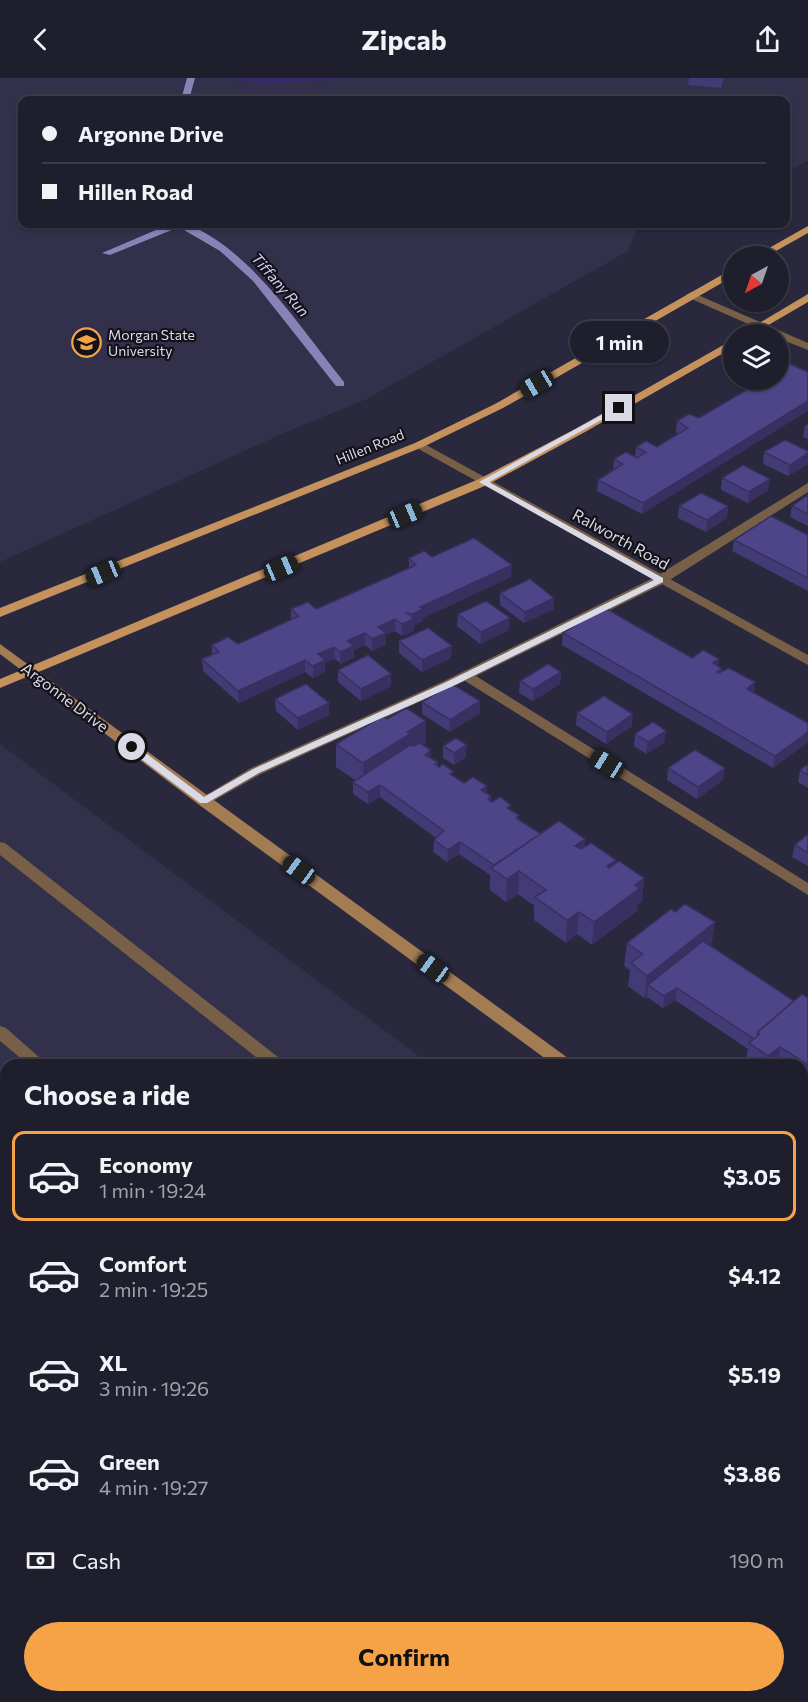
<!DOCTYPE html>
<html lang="en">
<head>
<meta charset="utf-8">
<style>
	:root { --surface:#1f1e2d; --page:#2c2b39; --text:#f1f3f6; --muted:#a1a2aa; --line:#3c3c49; --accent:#f5a346 }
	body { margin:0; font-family:Commissioner,sans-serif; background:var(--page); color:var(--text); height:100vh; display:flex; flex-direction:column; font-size:22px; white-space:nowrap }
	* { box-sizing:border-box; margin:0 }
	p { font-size:20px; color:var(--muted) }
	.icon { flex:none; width:33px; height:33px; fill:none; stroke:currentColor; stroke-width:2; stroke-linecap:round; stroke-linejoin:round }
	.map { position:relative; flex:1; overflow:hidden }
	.sheet { position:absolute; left:0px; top:981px; width:808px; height:644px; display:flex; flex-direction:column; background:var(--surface); border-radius:18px 18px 0 0; box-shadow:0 2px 4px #0004,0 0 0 2px var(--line) }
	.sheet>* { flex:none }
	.hud { position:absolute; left:18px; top:18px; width:772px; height:132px; border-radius:12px; box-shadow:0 2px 4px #0004,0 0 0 2px var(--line); display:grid; align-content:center; height:132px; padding:0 24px; background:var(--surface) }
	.needle { width:39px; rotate:220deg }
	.controls { position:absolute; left:723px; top:168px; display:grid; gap:12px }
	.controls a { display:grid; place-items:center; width:66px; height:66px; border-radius:50%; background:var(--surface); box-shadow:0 2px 4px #0004,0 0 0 2px var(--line); font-size:30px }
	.end { position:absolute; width:27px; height:27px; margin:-14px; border:8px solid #dadae7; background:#111; box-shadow:0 0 0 3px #111 }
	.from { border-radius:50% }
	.bubble { position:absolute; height:42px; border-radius:21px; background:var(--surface); box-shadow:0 2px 4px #0004,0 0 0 2px var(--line); font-size:20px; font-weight:700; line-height:42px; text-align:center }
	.car { position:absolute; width:18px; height:36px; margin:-18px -9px; border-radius:8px; box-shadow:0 0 4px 2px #0007; background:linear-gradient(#222 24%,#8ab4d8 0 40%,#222 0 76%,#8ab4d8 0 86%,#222 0) }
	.hud b { display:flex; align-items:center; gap:21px; height:57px; font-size:22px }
	.hud b+b { border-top:2px solid var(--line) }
	.hud i { width:15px; height:15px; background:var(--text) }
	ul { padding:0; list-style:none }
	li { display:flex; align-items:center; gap:18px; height:90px; margin:0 12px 9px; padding:0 12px; border:3px solid transparent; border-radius:12px }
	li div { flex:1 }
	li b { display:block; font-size:22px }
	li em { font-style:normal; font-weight:700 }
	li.on { border-color:var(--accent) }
	li>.icon { width:54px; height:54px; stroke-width:1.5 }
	h2 { padding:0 24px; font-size:27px; line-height:72px }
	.pay { display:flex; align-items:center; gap:15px; height:66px; padding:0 24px; font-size:22px }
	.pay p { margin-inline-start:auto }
	.button { display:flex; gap:12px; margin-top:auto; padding:12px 24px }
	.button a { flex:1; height:69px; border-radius:36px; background:var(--accent); color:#111; font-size:24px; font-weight:700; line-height:69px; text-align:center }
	header { display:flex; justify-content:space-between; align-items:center; height:78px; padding:0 24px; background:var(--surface); font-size:27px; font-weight:700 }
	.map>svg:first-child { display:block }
	.built { fill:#32304a }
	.green { fill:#352b67 }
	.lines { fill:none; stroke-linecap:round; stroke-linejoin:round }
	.stream { fill:#8882b7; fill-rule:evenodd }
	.path { stroke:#838393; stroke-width:4.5; stroke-dasharray:5 4; stroke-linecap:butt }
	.lane { fill:#785f47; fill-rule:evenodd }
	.street { fill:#785f47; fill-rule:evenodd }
	.secondary { fill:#a47c54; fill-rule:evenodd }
	.primary { fill:#c5925e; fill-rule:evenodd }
	.wall { fill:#433b76 }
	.shaded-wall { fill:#373060 }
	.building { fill:#4e4589; stroke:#373060; stroke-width:1.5 }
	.route { fill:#dadae7 }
	.labels { text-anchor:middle; stroke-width:4.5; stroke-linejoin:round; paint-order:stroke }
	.far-poi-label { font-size:14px; fill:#dadae7; stroke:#13121b; text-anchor:start }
	.far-street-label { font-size:14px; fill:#dadae7; stroke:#13121b }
	.far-water-label { font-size:15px; font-style:italic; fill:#d3d2fa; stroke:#13121b }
	.street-label { font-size:16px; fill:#dadae7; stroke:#13121b }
</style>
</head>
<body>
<header><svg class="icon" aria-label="back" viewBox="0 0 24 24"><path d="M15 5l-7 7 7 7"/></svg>Zipcab<svg class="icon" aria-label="share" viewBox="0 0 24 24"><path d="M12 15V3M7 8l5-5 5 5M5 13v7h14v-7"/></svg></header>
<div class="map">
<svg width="808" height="1624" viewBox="0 0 808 1624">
	<rect width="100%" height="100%" fill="#29283c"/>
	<!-- built -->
	<g class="built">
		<polygon points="0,0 808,0 808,83 786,94 786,22 22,22 22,146 638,146 628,173 367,321 293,351 0,484"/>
		<polygon points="0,666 431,987 6,987 6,1618 802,1618 803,1261 808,1265 808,1624 0,1624"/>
	</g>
	<!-- green -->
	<polygon class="green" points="229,0 349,0 263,7"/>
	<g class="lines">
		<!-- stream -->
		<g class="stream">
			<polygon points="187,0 195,0 189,22 181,22"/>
			<path d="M170 146C176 146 183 144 189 147 252 173 302 252 344 304V308H336L253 203 220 173 179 149 110 177 102 175Z"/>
		</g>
		<!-- path -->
		<polyline class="path" points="0,1463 6,1469"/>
		<!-- lane -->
		<g class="lane">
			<polygon points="808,405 808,414 665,505 476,598 808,805 808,817 465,603 261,696 208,726 203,728 196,723 251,690 442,604 655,499"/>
			<polygon points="0,764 5,765 283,983 285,987 266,987 0,777"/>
			<polygon points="0,948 6,950 48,987 29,987 0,963"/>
			<polygon points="802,1389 808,1390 808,1408 802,1407"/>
			<polygon points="6,1573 6,1596 0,1598 0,1576"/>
			<polygon points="562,1618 583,1618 581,1624 561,1624"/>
		</g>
		<!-- street -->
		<g class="street">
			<polygon points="691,214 808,265 808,272 778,260 778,256 771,256 687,219 686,217"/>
			<polygon points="419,363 808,577 808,587 415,369 413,367"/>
		</g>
		<!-- secondary -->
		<g class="secondary">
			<polygon points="0,566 572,983 574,987 554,987 198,726 0,576"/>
			<polygon points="802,1152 808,1154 808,1170 802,1168"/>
		</g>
		<!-- primary -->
		<g class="primary">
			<polygon points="808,148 808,155 767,178 755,178"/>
			<polygon points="734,190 734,198 503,330 423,369 0,539 0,530 415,365 495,326"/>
			<polygon points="808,216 808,224 753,256 741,256"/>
			<polygon points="734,261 734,269 585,354 487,407 0,610 0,601 479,401 577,350"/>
		</g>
	</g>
	<!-- wall -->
	<g class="wall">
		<polygon points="689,0 724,0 721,10 688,7"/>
		<polygon points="699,340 642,436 597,413 598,402 613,393 614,381 635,379 636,369 657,369 678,356 676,354 677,343"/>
		<polygon points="808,346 808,361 803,359 805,348"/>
		<polygon points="808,373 808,386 788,398 763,386 764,374"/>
		<polygon points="722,400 768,412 748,425 721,412"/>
		<polygon points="808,417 808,448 790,439 792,428"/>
		<polygon points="679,428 728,428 727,440 706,454 678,440"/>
		<polygon points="808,457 808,513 732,473 734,462"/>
		<polygon points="432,479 511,499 423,540 423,543 414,548 414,553 402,558 395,553 386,557 386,567 372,573 365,567 354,572 354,580 341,586 335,581 325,585 325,594 313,600 305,594 239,625 203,593 202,581 212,576 212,567 238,566 291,542 291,531 316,531 409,490 409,480"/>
		<polygon points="500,515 554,520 554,531 524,545 500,527"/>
		<polygon points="458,536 509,552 480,566 457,548"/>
		<polygon points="563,555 692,580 719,581 718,588 722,594 754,615 808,645 808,664 773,690 562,567"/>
		<polygon points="399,563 451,580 422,594 399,575"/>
		<polygon points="338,592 391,596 391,608 361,623 338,604"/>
		<polygon points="561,594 560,606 533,623 519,615 520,603"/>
		<polygon points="275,621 329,637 298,652 276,633"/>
		<polygon points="422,624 480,635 450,654 422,636"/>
		<polygon points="577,635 632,648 606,666 576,647"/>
		<polygon points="387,641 426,665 423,667 431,680 438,684 438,688 464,705 487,708 486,715 491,718 491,723 511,732 519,741 541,756 585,761 584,769 616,782 616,785 644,800 642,823 638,826 637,833 592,867 577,856 566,865 534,842 534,827 530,825 518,816 506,824 490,812 490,797 459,776 447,784 433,774 434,762 436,760 380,719 368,726 353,716 353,704 355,702 336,689 336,666"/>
		<polygon points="666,653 664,665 646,676 634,668 635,656"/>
		<polygon points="443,668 466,679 454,687 443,680"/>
		<polygon points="808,686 808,710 798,704 800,692"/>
		<polygon points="668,690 723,702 697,721 667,702"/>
		<polygon points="808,756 808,788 792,779 795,767"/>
		<polygon points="675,834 715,844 711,868 794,923 808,920 808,1031 802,1027 802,987 745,987 748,971 675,922 663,930 647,919 644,920 628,908 630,892 624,888 627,865"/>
	</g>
	<!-- shaded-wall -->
	<g class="shaded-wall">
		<polygon points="808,323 808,333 642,436 643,425"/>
		<polygon points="808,375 808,386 788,398 790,387"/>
		<polygon points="770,401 768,412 748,425 749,414"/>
		<polygon points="728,428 727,440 706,454 707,442"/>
		<polygon points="512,487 511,499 423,540 423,543 414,548 414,553 402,558 402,546 413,541 413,536 420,529"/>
		<polygon points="554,520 554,531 524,545 525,534"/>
		<polygon points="510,540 509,552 480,566 481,554"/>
		<polygon points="395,541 395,553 386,557 386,567 372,573 372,561 378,549"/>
		<polygon points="365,555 365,567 354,572 354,580 341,586 340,574 347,563"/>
		<polygon points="452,568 451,580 422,594 422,582"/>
		<polygon points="334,569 335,581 325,585 325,594 313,600 313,588 318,576"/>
		<polygon points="719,581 718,593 713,585"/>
		<polygon points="305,582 305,594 239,625 238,613"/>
		<polygon points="561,594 560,606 533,623 533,611"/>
		<polygon points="391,596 391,608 361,623 361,611"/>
		<polygon points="755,604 754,616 747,611"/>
		<polygon points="480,623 480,635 450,654 450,642"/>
		<polygon points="329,625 329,637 298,652 298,640"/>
		<polygon points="633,636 632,648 606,666 607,654"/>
		<polygon points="426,643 426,665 410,675 364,708 363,685 407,654"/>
		<polygon points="666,653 664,665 646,676 648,664"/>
		<polygon points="808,654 808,664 773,690 775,678"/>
		<polygon points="467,667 466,679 454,687 454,675"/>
		<polygon points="431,672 431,685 425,677"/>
		<polygon points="725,690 723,702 697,721 698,709"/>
		<polygon points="380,707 380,719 368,726 368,714"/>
		<polygon points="487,708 486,721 481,712"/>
		<polygon points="585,761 583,783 575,768"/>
		<polygon points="460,764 459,776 447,784 448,772"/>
		<polygon points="616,782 614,804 607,788"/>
		<polygon points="519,793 518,816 506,824 507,801"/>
		<polygon points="644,800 642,823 638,826 637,833 592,867 594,844 635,807"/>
		<polygon points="579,834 577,856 566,865 567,842"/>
		<polygon points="715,844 711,867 655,912 648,907 647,919 644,920 647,898"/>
		<polygon points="677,910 675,922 663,930 664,918"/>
		<polygon points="780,969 777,987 767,987 768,978"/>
	</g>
	<!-- building -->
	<g class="building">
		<polygon points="790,286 808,294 808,323 643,425 598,402 623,386 614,381 626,374 637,380 646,374 636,369 646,363 657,369 688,350 677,343 689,336 699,340 764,302 778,302 778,293"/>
		<polygon points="785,362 808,373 808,375 790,387 764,374"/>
		<polygon points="743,387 770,401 749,414 722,400"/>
		<polygon points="701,415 728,428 707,442 679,428"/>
		<polygon points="808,417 808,436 792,428"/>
		<polygon points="771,438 808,457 808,500 734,462"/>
		<polygon points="474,460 512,487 420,529 423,531 413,536 407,535 414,541 402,546 395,541 378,549 386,555 372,561 365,555 347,563 354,568 340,574 334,569 318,576 325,582 313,588 305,582 238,613 202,581 219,574 212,567 228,559 238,566 299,538 291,531 308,524 316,531 416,487 409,480 424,473 432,479"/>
		<polygon points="530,501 554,520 525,534 500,515"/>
		<polygon points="486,523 510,540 481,554 458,536"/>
		<polygon points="603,529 692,580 703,572 719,581 713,585 722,591 717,594 719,595 729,590 755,604 747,611 808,645 808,654 775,678 563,555"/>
		<polygon points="428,550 452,568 422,582 399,563"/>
		<polygon points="368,577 391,596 361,611 338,592"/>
		<polygon points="548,586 561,594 533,611 520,603"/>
		<polygon points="306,606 329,625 298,640 275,621"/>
		<polygon points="452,606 480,623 450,642 422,624"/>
		<polygon points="604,618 633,636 607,654 577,635"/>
		<polygon points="406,630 426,643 407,654 410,656 363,685 336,666 383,638 387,641"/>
		<polygon points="653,644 666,653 648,664 635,656"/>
		<polygon points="456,660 467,667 454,675 443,668"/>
		<polygon points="420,665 431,672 425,677 438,684 435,686 439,689 443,686 454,694 450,696 464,705 473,699 487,708 481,712 491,718 488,721 492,724 500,719 511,727 507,730 519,737 516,740 541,756 494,787 460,764 448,772 434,762 444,753 380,707 368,714 353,704 410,667 414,668"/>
		<polygon points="695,672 725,690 698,709 668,690"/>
		<polygon points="808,686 808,697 800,692"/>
		<polygon points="559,743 585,761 575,768 581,771 591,765 616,782 607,788 609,790 619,783 644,800 635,807 640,810 594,844 579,834 567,842 535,819 546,812 532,802 519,793 507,801 491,790"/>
		<polygon points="808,756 808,775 795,767"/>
		<polygon points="685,826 715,844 647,898 631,885 643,876 627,865 671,831 675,834"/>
		<polygon points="703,863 794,923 758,954 757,959 754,961 677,910 664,918 648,907"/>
		<polygon points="802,916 808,920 808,987 780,969 768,978 749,965 760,956 758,954"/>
		<polygon points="808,988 808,1005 802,1002 802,993"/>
		<polygon points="118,1618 154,1618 159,1624 112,1624"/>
	</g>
	<!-- route -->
	<polygon class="route" points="616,329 623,330 489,404 663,500 663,504 451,609 259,695 207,725 200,725 129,672 129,667 135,667 204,719 253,691 444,605 654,502 479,404"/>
	<!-- icons -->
	<defs>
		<symbol id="university-ring" viewBox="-11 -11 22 22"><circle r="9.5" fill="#13121b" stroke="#f5a346" stroke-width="1.5"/><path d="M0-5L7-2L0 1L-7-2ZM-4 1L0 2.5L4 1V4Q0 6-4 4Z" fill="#f5a346"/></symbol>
	</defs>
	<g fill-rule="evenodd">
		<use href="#university-ring" x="70" y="248" width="33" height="33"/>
	</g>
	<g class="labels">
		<!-- far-poi labels -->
		<g class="far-poi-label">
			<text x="108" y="262">Morgan State<tspan x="108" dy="16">University</tspan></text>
		</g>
		<!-- far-street labels -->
		<g class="far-street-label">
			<text transform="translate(370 369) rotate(-22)" y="5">Hillen Road</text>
		</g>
		<!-- far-water labels -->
		<g class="far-water-label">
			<text transform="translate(280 207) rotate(49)" y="5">Tiffany Run</text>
		</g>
		<!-- street labels -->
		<g class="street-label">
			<text transform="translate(621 461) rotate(29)" y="6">Ralworth Road</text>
			<text transform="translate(65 619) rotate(37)" y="6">Argonne Drive</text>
		</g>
	</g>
</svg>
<div class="controls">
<a><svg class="needle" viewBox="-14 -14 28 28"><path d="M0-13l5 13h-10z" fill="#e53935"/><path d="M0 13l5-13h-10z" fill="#a1a2aa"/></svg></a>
<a><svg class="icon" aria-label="layers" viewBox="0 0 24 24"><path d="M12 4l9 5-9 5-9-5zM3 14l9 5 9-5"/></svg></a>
</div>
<i class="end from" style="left:132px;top:669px"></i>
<i class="end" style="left:619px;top:330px"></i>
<div class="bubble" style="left:570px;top:243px;width:99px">1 min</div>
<i class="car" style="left:537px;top:306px;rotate:240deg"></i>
<i class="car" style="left:405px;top:437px;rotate:67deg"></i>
<i class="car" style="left:281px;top:490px;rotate:67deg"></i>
<i class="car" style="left:103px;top:495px;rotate:248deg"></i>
<i class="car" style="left:607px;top:686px;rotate:302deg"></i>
<i class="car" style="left:299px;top:792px;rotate:306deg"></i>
<i class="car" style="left:433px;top:890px;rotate:306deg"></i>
<div class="hud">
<b><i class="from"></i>Argonne Drive</b>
<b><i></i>Hillen Road</b>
</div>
<section class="sheet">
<h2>Choose a ride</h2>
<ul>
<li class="on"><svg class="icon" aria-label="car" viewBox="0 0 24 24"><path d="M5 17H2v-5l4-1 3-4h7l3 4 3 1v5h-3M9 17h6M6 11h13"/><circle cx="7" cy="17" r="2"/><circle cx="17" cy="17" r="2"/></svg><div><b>Economy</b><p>1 min · 19:24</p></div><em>$3.05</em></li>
<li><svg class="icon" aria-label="car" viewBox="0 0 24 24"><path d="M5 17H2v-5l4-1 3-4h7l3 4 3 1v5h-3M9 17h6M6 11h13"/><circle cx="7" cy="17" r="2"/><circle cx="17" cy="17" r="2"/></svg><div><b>Comfort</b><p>2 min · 19:25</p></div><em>$4.12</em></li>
<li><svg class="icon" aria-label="car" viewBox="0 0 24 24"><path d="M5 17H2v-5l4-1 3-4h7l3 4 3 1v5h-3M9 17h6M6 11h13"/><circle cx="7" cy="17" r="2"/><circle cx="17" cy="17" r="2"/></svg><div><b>XL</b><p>3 min · 19:26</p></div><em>$5.19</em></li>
<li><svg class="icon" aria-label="car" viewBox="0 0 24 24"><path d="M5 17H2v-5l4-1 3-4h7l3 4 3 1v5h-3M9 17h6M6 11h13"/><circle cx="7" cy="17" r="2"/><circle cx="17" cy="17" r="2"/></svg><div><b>Green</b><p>4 min · 19:27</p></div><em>$3.86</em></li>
</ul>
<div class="pay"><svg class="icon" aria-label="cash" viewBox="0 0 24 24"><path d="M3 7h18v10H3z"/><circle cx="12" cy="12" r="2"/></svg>Cash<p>190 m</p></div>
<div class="button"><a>Confirm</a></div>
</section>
</div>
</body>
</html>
